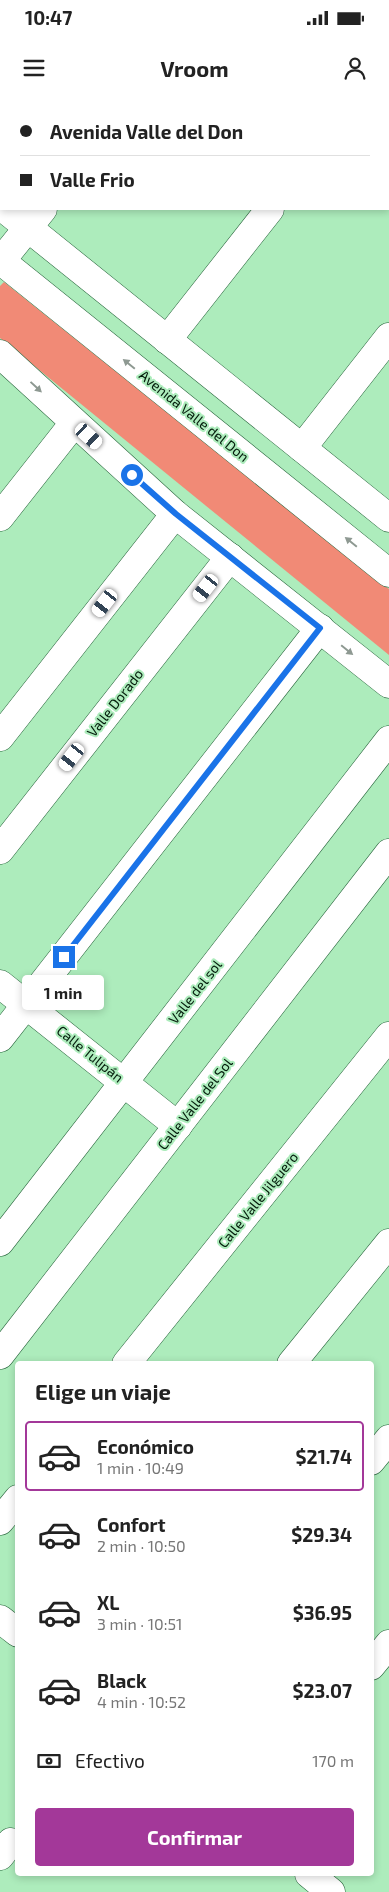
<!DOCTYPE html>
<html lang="es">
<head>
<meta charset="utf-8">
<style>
	:root { --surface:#fff; --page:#f2f2f2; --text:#222; --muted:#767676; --line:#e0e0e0; --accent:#a33899 }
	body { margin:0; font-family:"Exo 2",sans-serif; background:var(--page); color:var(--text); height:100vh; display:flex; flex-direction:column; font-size:19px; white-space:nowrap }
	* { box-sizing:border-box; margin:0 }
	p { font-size:16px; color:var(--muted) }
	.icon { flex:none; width:28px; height:28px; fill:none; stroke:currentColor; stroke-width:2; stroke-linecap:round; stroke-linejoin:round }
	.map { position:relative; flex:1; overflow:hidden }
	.side { position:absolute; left:15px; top:1261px; width:359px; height:515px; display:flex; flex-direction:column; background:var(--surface); border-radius:5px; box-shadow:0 2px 8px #0003 }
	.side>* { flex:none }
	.guide { position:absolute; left:0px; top:0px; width:390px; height:110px; box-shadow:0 2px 8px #0003; display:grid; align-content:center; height:110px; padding:0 20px; background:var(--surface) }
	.end { position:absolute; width:22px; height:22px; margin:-11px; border:6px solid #1a73e8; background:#fff; box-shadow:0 0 0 2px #fff }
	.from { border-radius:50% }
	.bubble { position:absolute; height:35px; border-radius:5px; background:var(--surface); box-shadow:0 2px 8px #0003; font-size:16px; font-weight:700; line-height:35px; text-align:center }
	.car { position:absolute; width:15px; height:30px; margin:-15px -8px; border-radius:6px; box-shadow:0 0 4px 1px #0007; background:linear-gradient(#fff 24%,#345 0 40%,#fff 0 76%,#345 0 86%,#fff 0) }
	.guide b { display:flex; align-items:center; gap:18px; height:48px; font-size:19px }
	.guide b+b { border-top:1px solid var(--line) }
	.guide i { width:12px; height:12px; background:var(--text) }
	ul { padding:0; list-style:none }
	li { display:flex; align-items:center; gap:15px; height:70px; margin:0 10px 8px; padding:0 10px; border:2px solid transparent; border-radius:5px }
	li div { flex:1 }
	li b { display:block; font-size:19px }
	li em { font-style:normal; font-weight:700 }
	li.on { border-color:var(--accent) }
	li>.icon { width:45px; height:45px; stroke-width:1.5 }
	h2 { padding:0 20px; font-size:22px; line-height:60px }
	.pay { display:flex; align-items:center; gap:12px; height:55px; padding:0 20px; font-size:19px }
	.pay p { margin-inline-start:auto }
	.action { display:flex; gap:10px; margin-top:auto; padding:10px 20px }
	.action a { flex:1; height:58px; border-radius:5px; background:var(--accent); color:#fff; font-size:20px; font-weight:700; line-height:58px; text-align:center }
	.status { display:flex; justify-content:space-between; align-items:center; height:35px; padding:0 25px; background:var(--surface); direction:ltr }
	.status svg { height:14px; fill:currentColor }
	header { display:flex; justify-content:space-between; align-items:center; height:65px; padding:0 20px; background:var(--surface); font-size:22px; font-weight:700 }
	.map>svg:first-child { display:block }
	.green { fill:#f18a76 }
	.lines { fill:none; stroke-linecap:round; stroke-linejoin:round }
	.minor-casing { stroke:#27643b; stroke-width:29 }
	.minor { stroke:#fff; stroke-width:28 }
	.oneway { fill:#8e9992 }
	.route { stroke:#1a73e8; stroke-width:6 }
	.labels { text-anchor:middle; stroke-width:4; stroke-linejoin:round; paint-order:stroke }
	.street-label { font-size:14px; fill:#041d0c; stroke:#adecbc }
</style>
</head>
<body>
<div class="status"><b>10:47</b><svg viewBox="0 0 49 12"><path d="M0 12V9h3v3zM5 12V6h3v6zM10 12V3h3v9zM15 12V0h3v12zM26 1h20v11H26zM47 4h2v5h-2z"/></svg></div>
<header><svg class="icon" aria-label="menu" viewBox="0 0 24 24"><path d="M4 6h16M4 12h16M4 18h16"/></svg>Vroom<svg class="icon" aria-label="person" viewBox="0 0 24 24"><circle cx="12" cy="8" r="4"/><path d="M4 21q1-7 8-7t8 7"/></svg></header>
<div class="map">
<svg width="389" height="1792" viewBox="0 0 389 1792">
	<rect width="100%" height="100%" fill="#adecbc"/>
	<!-- green -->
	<polygon class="green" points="4,182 389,489 389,555 0,238 0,186"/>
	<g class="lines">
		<defs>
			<g id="minor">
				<polyline points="91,1 92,0"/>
				<polyline points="127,1 128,0"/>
				<polyline points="356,1 357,0"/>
				<polyline points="6,110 389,418"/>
				<polyline points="0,160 389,473"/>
				<polyline points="1,161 43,109"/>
				<polyline points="167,240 270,109"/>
				<polyline points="0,254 175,414 389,584"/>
				<polyline points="302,348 389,237"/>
				<polyline points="0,417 74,323"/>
				<polyline points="0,637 175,414"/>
				<polyline points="0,750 230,457"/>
				<polyline points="0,884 178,1026"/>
				<polyline points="0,938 320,528"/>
				<polyline points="0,1142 389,640"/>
				<polyline points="0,1255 389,753"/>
				<polyline points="126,1264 389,936"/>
				<polyline points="291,1264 389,1143"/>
				<polyline points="371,1361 389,1339"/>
				<polyline points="0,1421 18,1399"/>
				<polyline points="0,1519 18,1533"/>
				<polyline points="371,1566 389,1544"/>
				<polyline points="0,1756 11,1742"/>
				<polyline points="309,1774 331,1792"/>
			</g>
		</defs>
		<!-- minor casing -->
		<use href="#minor" class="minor-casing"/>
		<!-- minor -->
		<use href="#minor" class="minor"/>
	</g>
	<!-- one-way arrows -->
	<defs><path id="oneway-solid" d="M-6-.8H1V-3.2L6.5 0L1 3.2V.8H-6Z" transform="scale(1.25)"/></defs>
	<g class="oneway">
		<use href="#oneway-solid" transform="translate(129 264) rotate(-141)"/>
		<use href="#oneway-solid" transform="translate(36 287) rotate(43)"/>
		<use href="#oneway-solid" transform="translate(351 442) rotate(-141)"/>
		<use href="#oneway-solid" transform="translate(347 550) rotate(39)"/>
	</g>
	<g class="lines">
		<!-- route -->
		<polyline class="route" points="64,857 320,528 176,414 132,375"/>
	</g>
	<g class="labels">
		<!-- street labels -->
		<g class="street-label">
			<text transform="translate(194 316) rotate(39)" y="5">Avenida Valle del Don</text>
			<text transform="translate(115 603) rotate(-52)" y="5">Valle Dorado</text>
			<text transform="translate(195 892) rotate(-52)" y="5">Valle del sol</text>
			<text transform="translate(90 954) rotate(39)" y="5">Calle Tulipán</text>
			<text transform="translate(195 1004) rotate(-52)" y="5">Calle Valle del Sol</text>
			<text transform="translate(258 1100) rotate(-51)" y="5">Calle Valle Jilguero</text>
		</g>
	</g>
</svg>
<i class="end from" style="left:132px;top:375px"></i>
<i class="end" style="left:64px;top:857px"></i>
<div class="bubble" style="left:22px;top:875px;width:82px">1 min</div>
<i class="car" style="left:89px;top:336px;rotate:132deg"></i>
<i class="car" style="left:206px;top:488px;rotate:218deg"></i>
<i class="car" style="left:105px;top:503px;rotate:218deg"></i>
<i class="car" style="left:72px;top:657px;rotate:218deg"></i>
<div class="guide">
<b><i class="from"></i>Avenida Valle del Don</b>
<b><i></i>Valle Frio</b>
</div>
<section class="side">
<h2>Elige un viaje</h2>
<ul>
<li class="on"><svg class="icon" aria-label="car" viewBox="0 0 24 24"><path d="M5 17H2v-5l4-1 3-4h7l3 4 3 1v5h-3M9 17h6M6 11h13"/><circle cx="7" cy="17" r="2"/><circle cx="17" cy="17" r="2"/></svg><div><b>Económico</b><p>1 min · 10:49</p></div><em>$21.74</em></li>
<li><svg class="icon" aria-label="car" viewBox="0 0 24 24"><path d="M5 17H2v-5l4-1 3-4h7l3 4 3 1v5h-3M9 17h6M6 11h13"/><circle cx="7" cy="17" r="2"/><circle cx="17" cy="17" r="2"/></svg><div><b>Confort</b><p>2 min · 10:50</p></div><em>$29.34</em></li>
<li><svg class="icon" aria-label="car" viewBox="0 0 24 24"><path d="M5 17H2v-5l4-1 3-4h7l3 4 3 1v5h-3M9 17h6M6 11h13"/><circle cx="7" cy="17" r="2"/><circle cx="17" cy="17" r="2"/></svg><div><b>XL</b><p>3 min · 10:51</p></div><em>$36.95</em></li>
<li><svg class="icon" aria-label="car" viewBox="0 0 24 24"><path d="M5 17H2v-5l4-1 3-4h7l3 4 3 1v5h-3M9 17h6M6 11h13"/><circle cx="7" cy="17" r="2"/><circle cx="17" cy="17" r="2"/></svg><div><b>Black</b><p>4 min · 10:52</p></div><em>$23.07</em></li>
</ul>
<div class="pay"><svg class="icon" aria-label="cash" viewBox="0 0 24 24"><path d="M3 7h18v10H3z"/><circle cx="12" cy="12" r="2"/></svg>Efectivo<p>170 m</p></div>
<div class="action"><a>Confirmar</a></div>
</section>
</div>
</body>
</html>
